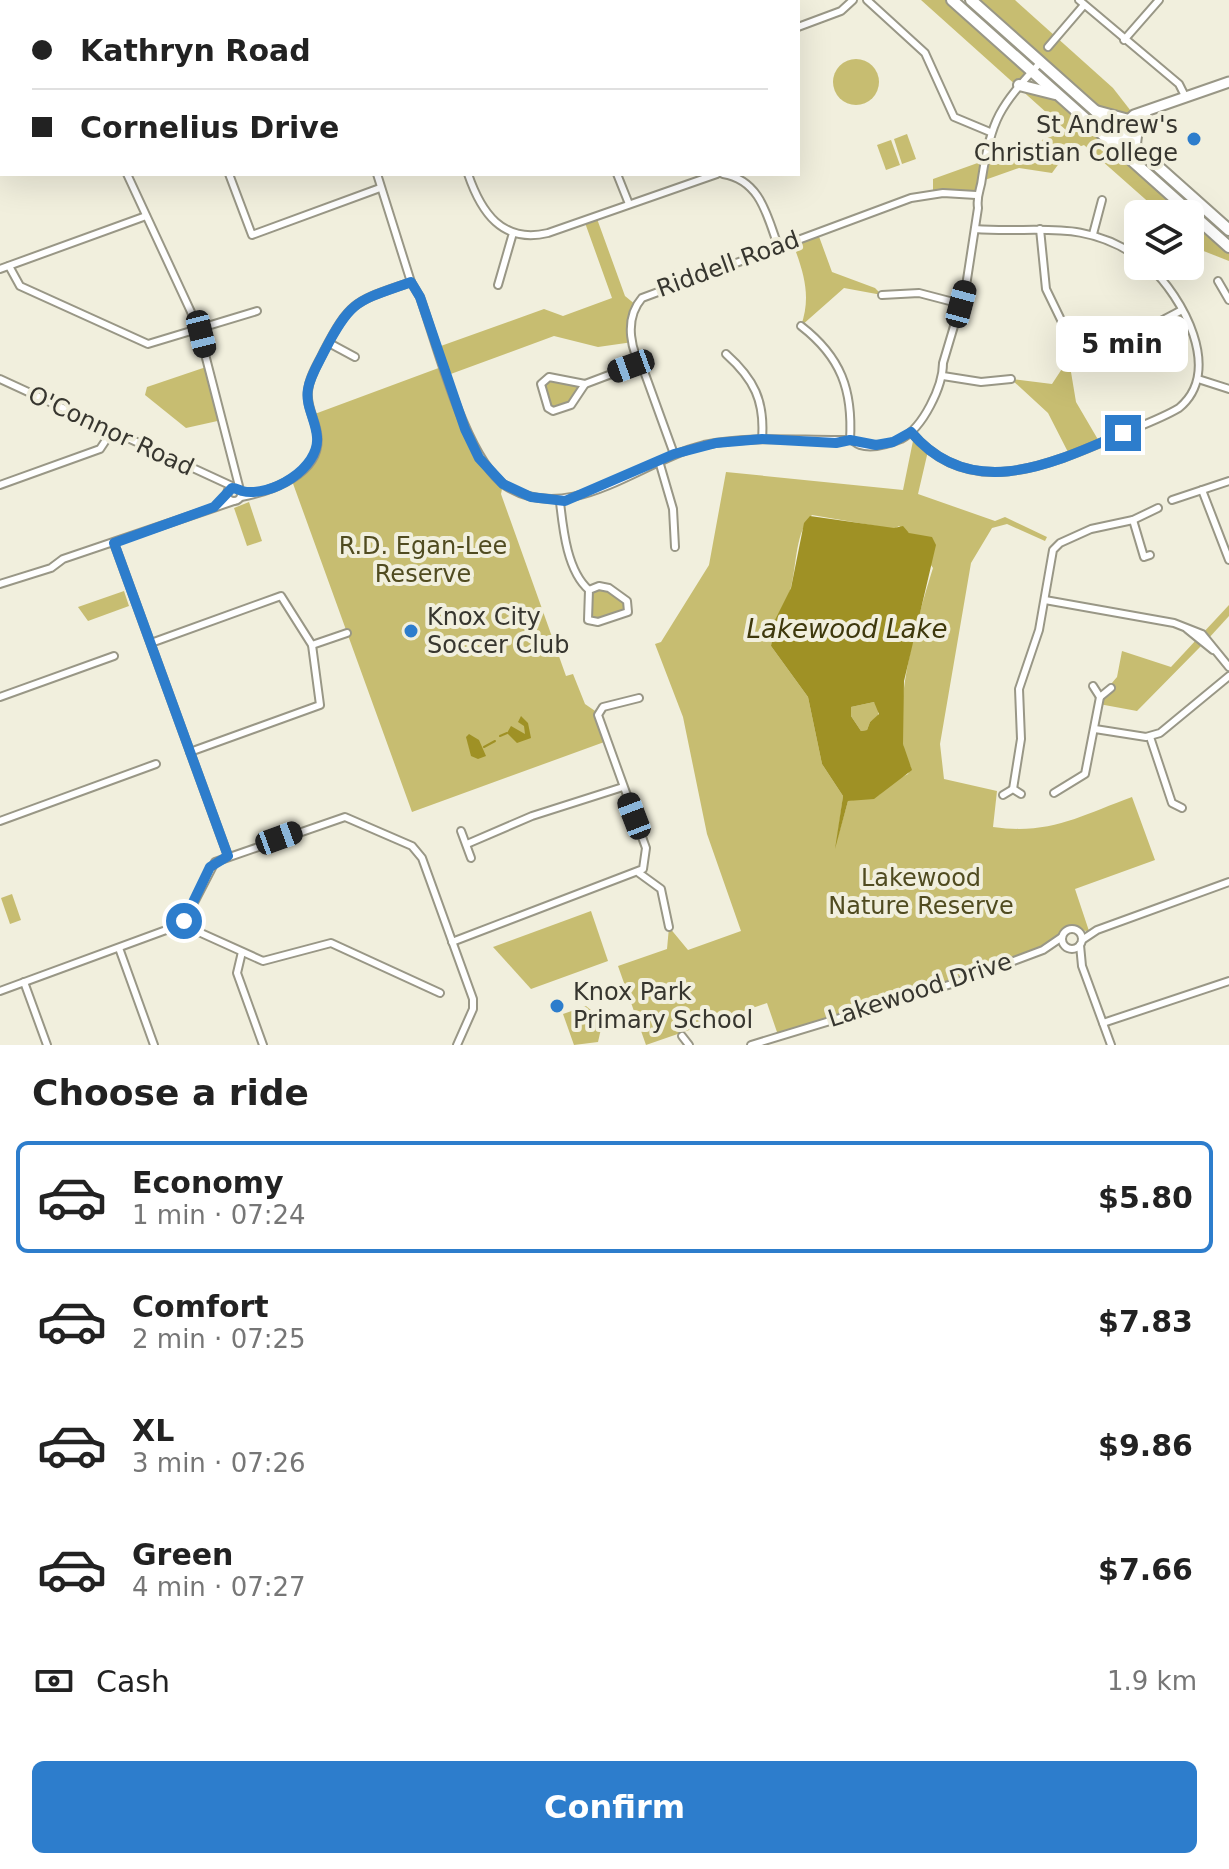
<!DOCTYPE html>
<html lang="en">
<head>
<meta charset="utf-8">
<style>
	:root { --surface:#fff; --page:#f6f6f6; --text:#222; --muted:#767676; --line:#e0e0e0; --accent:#2d7dcc }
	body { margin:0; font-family:"DejaVu Sans",sans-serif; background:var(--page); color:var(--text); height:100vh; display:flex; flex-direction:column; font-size:30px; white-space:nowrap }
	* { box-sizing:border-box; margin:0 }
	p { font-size:26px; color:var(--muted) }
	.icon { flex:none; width:44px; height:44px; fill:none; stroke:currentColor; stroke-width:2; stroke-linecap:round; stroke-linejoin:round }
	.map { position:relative; height:1045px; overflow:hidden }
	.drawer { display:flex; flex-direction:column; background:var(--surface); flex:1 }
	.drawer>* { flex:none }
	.guide { position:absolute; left:0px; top:0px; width:800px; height:176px; box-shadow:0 8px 32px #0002; display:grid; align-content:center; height:176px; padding:0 32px; background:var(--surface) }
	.buttons { position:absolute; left:1124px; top:200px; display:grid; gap:16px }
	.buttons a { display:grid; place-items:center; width:80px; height:80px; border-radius:12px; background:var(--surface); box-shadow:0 8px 32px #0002; font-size:40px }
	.end { position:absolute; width:36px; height:36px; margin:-18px; border:10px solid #2d7dcc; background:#fff; box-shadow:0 0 0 4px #fff }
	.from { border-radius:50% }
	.bubble { position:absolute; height:56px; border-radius:12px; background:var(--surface); box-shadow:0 8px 32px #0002; font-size:26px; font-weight:600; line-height:56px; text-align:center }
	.car { position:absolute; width:24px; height:48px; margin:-24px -12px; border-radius:10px; box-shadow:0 0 6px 2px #0007; background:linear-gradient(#222 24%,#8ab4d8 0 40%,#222 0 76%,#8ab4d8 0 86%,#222 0) }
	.guide b { display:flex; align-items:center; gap:28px; height:76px; font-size:30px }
	.guide b+b { border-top:2px solid var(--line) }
	.guide i { width:20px; height:20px; background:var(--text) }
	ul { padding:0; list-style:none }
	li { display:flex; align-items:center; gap:24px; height:112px; margin:0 16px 12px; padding:0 16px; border:4px solid transparent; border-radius:12px }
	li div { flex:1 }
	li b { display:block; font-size:30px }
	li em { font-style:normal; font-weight:600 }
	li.selected { border-color:var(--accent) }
	li>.icon { width:72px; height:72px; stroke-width:1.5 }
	h2 { padding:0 32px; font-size:36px; line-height:96px }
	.pay { display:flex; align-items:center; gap:20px; height:88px; padding:0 32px; font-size:30px }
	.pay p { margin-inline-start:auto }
	.primary-button { display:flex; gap:16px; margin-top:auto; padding:16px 32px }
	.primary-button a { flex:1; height:92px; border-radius:12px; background:var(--accent); color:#fff; font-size:32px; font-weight:600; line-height:92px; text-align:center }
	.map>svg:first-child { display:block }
	.green { fill:#c7bd71; fill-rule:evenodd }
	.water { fill:#9f9125; fill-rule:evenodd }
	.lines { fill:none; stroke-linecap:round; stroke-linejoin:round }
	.stream { stroke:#9f9125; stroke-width:2 }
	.street-casing { stroke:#999786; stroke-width:10 }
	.secondary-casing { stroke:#999786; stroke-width:13 }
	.primary-casing { stroke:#999786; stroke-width:14 }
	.street { stroke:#fff; stroke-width:6 }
	.secondary { stroke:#fff; stroke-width:9 }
	.primary { stroke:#fff; stroke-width:10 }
	.route { stroke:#2d7dcc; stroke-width:10 }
	.poi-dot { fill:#2d7dcc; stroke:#f1efdd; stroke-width:3 }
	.labels { text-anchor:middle; stroke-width:8; stroke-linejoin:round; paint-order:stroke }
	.poi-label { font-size:24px; fill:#37362f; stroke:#f1efdd; text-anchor:start }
	.street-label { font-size:24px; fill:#37362f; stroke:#f1efdd }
	.park-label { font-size:24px; fill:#504b20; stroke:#f1efdd }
	.water-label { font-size:26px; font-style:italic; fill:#3e380c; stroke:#f1efdd }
</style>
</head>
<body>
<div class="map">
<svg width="1229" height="1045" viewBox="0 0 1229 1045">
	<rect width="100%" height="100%" fill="#f1efdd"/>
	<!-- green -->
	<g class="green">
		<polygon points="921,0 952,0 1032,72 1020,84 1057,95 1229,247 1229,261 1201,250 1190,240 1190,214 1162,214 1084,145 1068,151 1052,173 1019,168 982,181 977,192 933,194 933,179 1067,131"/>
		<polygon points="971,0 1015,0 1113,88 1134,115 1127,119 1091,109"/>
		<circle cx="856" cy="82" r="23"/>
		<polygon points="907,134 916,159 902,164 894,139"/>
		<polygon points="891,140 900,165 886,170 877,145"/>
		<path d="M596 216 625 296 636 305 631 315 633 342 598 347 554 336 448 375 465 429 503 484 501 494 566 676 573 674 585 704 598 713 607 741 412 812 291 478C318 459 319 447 312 415L444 366 438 347 544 309 563 316 612 298 584 220Z"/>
		<path d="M817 231 832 272 875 288 882 295 844 288 801 326C812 295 803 271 792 241Z"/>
		<polygon points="1075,349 1079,357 1070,366 1076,402 1100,443 1070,456 1048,413 1011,379 1052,384"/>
		<polygon points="209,366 222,420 186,428 145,395 147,387"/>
		<polygon points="543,379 582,382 571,405 550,410"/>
		<path d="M914 436 928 451 918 494 995 521 1005 517 1047 537 1045 541 1007 524 992 528 971 563 940 744 944 779 997 791 993 827C1050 835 1080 816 1132 797L1155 860 1075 889 1089 931 1069 930C1005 981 861 1011 778 1035L767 1003 646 1045 618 966 667 949 669 927 688 950 741 931 707 834 683 717 655 644 661 642 709 565 726 472 903 490ZM812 515 894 529 899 526 909 533 933 568C919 612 885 728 911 767L908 774 892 782 879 795 848 801 837 840 843 796 822 764 808 697 771 646C772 622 786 608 791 587 797 564 795 532 812 515Z"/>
		<polygon points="249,502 262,541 247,546 234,508"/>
		<polygon points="599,586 627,601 630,610 591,621 589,590"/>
		<polygon points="124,591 129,606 88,621 78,607"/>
		<polygon points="1229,605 1229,616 1208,639 1202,634"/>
		<polygon points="1197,639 1203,644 1137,711 1099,704 1100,697 1117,677 1122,651 1171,667"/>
		<polygon points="874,702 879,707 878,716 870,722 867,730 861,731 851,716 851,707"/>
		<polygon points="12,894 21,920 10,924 1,898"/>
		<polygon points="591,911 608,961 531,989 493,947"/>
		<polygon points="586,1006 603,1020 598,1042 574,1045 563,1014"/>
	</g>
	<!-- water -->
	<g class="water">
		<path d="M810 516 894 528 903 526 909 533 932 537 936 545 904 681 903 744 912 770 874 799 848 801 835 849 843 796 822 764 808 697 771 646 774 622 791 588 804 523ZM874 702 879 714 870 722 867 730 861 731 851 716V707Z"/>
		<polygon points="521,716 528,723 531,738 517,743 507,733 511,726 525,734 524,726 518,722"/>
		<polygon points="469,734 479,740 486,756 478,759 471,756 466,737"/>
	</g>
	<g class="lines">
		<!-- stream -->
		<g class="stream">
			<polyline points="500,736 507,733"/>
			<polyline points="484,747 495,741"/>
		</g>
		<defs>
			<g id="street">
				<polyline points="174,0 175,2"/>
				<polyline points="249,0 249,2"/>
				<polyline points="356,0 357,2"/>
				<polyline points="867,0 925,53 954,117 990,132"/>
				<polyline points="1079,0 1179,84 1186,98"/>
				<polyline points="15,2 19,0"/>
				<polyline points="28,2 33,0"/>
				<polyline points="106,2 111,0"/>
				<polyline points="363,2 369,0"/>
				<polyline points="576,2 577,0"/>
				<polyline points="677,2 678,0"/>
				<polyline points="0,9 2,8"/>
				<polyline points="0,16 2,15"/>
				<polyline points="798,27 841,11 853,0"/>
				<polyline points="1124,40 1159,0"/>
				<polyline points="1048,47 1084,5"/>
				<polyline points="0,127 2,133"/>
				<polyline points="127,174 198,327 240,490"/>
				<polyline points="229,174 252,235 380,188"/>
				<path d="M377 174 411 282 420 297C437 345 466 460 506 486 570 527 641 460 704 445 751 435 802 441 849 440 855 440 854 443 860 445 872 449 889 444 901 439 923 428 943 386 943 363L966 286 978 208C976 195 981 190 982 178 991 119 1000 106 1040 63"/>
				<path d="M468 174C481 212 502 244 548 233L717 174"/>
				<polyline points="617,174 629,204"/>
				<path d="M723 174C760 180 767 215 778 246"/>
				<path d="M975 229C1037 234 1082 218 1138 257"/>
				<polyline points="1040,229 1046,289 1079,357"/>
				<polyline points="1093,234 1102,200"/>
				<polyline points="9,266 20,286 148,344 257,311"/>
				<polyline points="0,269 146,216"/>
				<polyline points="1218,281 1229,300"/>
				<polyline points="498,285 513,233"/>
				<polyline points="882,295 919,293 961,304"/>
				<path d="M801 326C841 357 853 390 850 440"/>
				<polyline points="1146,329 1182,310"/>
				<polyline points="329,343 355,357"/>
				<path d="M726 354C754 379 765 401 762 439"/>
				<polyline points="943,376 981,382 1011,379"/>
				<polygon points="549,377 585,384 571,405 553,411 548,408 541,384"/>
				<polyline points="0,379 234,487"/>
				<polyline points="1198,379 1229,389"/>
				<polyline points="585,384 638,364"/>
				<path d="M911 432C968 500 1044 467 1112 438 1134 428 1159 420 1179 408 1224 371 1182 296 1149 266"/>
				<path d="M674 454 645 374C631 352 623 320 642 298L911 198 943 193 976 195"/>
				<polyline points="659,461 673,509 675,547"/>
				<polyline points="0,485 100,449 112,431"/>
				<circle cx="234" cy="494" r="7"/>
				<polyline points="1202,490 1229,560"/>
				<path d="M241 497C272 491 324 473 317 433 315 419 306 406 308 391 309 377 318 364 324 351 351 299 357 301 411 282"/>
				<polyline points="1172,500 1229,481"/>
				<path d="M560 502C563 529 567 571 589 590"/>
				<polyline points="1133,520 1144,557 1150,555"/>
				<polyline points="114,543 228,856"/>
				<polyline points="0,584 51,568 63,559 234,501"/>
				<polygon points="599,586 609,588 627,601 628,612 598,622 588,620 589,590"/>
				<polyline points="1045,600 1174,623 1202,634 1229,667"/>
				<polyline points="1187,629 1213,650"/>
				<polyline points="151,643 281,596 312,645 320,705 190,752"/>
				<polyline points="312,645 347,633"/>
				<polyline points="1093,686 1100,697 1111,688"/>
				<polyline points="0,697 114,656"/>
				<polyline points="1095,729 1146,737 1160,733 1229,676"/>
				<polyline points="1150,737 1172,803 1182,808"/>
				<polyline points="1013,789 1021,739 1019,689 1039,630 1053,550 1060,543 1091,529 1133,520 1158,508"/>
				<polyline points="1054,793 1085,774 1100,697"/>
				<polyline points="1003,795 1013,789 1021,794"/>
				<polyline points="0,821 156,764"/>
				<polyline points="461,831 471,858"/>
				<polyline points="467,844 532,816 623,787"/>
				<polyline points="639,873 661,889 669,927"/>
				<polyline points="181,924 263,961 331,943 440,993"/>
				<circle cx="1072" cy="939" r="10"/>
				<polyline points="1082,940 1097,930 1229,882"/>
				<polyline points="452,942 643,869 646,848 598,715 603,707 639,698"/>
				<polyline points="1080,945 1082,966 1111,1045"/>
				<polyline points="119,948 154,1045"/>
				<polyline points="242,952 237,973 263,1045"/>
				<polyline points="24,982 47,1045"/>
				<polyline points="0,991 177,926 186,918 215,862 345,817 412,846 422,858 473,999 473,1009 457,1045"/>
				<polyline points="1103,1023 1229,981"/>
				<polyline points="682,1036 689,1045"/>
				<polyline points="751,1045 955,983 1043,950 1062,937"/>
			</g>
			<g id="secondary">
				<polyline points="1094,110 1127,119"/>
				<polyline points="1114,134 1134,115 1229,82"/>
				<polyline points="1114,145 1142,113"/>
				<polyline points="1135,148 1137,132 1146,116"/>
			</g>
			<g id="primary">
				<polyline points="952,0 1229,247"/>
				<polyline points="971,0 1229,230"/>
				<polyline points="1019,85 1055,94"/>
			</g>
		</defs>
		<!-- street casing -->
		<use href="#street" class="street-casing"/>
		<!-- secondary casing -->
		<use href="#secondary" class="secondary-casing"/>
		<!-- primary casing -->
		<use href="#primary" class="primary-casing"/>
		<!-- street -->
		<use href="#street" class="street"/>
		<!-- secondary -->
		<use href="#secondary" class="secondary"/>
		<!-- primary -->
		<use href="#primary" class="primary"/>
	</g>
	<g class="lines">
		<!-- route -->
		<path class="route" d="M184 921 210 867 228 856 114 543 214 507 232 488C236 488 239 490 242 491 271 498 320 468 317 437 316 420 305 406 308 389 310 376 319 362 325 350 351 299 358 301 411 282L420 297 465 429 479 458 503 484 531 497 565 501 674 454 716 443 762 439 836 443 850 440 876 445 893 442 911 432C971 503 1052 464 1123 433"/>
	</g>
	<!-- markers -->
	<g class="poi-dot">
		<circle cx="1194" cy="139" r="8"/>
		<circle cx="411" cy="631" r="8"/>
		<circle cx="557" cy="1006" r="8"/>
	</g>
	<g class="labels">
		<!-- poi labels -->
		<g class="poi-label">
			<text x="1178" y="133" text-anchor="end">St Andrew's<tspan x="1178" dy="28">Christian College</tspan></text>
			<text x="427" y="625">Knox City<tspan x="427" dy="28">Soccer Club</tspan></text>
			<text x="573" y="1000">Knox Park<tspan x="573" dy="28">Primary School</tspan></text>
		</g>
		<!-- street labels -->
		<g class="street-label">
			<text transform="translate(728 264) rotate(-20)" y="8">Riddell Road</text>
			<text transform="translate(111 431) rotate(25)" y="8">O'Connor Road</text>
			<text transform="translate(920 990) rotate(-18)" y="8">Lakewood Drive</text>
		</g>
		<!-- park labels -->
		<g class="park-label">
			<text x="423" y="554">R.D. Egan-Lee<tspan x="423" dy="28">Reserve</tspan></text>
			<text x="921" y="886">Lakewood<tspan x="921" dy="28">Nature Reserve</tspan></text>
		</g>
		<!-- water labels -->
		<g class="water-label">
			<text x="847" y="638">Lakewood Lake</text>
		</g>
	</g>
</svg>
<div class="buttons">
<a><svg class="icon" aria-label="layers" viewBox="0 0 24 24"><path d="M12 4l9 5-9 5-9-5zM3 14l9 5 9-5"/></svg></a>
</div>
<i class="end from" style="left:184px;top:921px"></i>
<i class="end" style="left:1123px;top:433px"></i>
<div class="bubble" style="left:1056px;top:316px;width:132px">5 min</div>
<i class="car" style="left:961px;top:304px;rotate:15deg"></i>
<i class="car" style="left:201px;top:334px;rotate:166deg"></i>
<i class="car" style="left:631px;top:366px;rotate:250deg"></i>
<i class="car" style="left:634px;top:816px;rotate:339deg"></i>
<i class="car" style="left:279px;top:838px;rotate:70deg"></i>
<div class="guide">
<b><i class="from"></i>Kathryn Road</b>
<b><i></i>Cornelius Drive</b>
</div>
</div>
<section class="drawer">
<h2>Choose a ride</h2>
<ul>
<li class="selected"><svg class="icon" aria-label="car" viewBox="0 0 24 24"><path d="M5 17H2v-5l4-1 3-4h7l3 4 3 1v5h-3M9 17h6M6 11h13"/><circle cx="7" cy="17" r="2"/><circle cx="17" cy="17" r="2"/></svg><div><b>Economy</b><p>1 min · 07:24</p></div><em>$5.80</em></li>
<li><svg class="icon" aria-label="car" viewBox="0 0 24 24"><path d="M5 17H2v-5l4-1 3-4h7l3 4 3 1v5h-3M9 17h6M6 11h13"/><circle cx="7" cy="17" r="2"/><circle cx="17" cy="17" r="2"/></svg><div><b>Comfort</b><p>2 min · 07:25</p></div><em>$7.83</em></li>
<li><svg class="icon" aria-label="car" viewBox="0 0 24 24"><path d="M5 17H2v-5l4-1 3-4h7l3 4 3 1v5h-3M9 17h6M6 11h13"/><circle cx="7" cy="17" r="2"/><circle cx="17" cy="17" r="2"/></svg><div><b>XL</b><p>3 min · 07:26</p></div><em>$9.86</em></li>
<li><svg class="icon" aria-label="car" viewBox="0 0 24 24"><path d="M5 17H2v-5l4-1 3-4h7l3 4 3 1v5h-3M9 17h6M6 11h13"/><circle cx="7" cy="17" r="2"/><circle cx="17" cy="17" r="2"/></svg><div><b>Green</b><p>4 min · 07:27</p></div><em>$7.66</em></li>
</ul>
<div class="pay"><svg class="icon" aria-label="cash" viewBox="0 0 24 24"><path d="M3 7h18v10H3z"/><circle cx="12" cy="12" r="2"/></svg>Cash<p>1.9 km</p></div>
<div class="primary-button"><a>Confirm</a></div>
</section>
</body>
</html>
